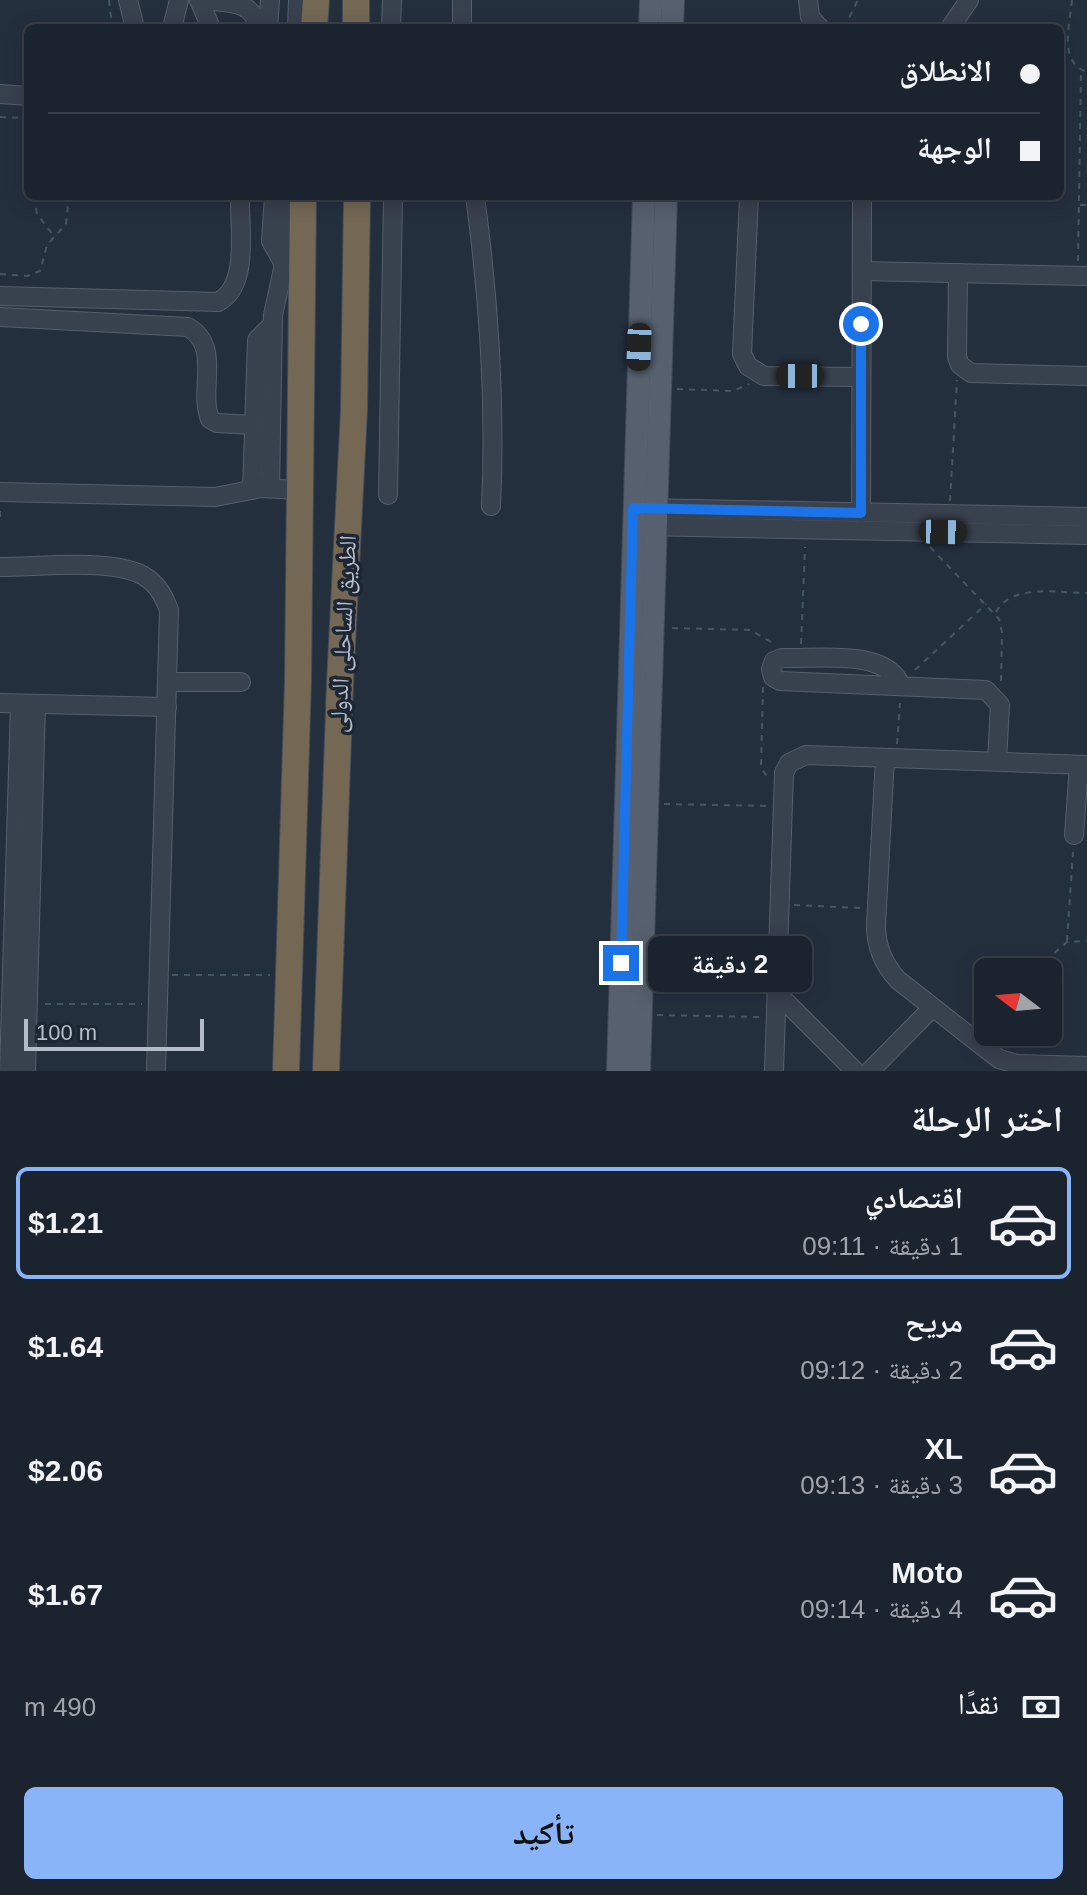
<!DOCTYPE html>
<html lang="ar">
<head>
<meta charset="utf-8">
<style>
	:root { --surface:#1b232e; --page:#282f3a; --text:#f1f3f6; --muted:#a0a4aa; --line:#39404a; --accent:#8ab4f8 }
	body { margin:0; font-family:Arial,"Noto Naskh Arabic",sans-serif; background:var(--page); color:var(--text); direction:rtl; height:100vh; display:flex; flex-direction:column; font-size:30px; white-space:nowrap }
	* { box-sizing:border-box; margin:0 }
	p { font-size:26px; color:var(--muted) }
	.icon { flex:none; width:44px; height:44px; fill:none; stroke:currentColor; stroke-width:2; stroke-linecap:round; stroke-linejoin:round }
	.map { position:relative; height:1071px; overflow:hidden; direction:ltr }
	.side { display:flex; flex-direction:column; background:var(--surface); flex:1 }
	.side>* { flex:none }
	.hud { position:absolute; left:24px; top:24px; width:1040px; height:176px; border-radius:12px; box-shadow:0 4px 20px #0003,0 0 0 2px var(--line); direction:rtl; display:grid; align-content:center; height:176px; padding:0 24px; background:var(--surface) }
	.needle { width:52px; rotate:286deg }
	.controls { position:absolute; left:974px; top:958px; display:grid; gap:16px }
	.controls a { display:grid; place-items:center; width:88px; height:88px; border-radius:12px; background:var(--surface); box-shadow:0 4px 20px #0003,0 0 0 2px var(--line); font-size:40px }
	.scale { position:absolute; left:24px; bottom:20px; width:180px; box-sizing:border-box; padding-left:8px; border:4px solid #b4bcc9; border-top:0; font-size:22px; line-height:28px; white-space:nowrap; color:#b4bcc9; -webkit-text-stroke:6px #1d2633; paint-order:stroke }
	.end { position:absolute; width:36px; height:36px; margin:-18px; border:10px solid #1a73e8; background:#fff; box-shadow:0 0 0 4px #fff }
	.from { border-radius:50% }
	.bubble { position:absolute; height:56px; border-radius:12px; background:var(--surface); box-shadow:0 4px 20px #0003,0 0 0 2px var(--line); font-size:26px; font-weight:700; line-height:56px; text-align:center; direction:rtl }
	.car { position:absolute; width:24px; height:48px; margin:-24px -12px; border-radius:10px; box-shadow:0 0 6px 2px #0007; background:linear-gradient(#222 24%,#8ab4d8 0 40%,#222 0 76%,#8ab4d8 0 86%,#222 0) }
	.hud b { display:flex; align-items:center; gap:28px; height:76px; font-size:30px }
	.hud b+b { border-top:2px solid var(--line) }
	.hud i { width:20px; height:20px; background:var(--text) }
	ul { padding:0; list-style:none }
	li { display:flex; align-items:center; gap:24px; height:112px; margin:0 16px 12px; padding:0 8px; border:4px solid transparent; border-radius:12px }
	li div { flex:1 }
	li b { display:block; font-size:30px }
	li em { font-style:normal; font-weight:700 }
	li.current { border-color:var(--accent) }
	li>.icon { width:72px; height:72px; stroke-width:1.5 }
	h2 { padding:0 24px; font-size:36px; line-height:96px }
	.pay { display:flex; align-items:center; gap:20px; height:88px; padding:0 24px; font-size:30px }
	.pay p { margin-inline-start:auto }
	.action { display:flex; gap:16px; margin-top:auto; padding:16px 24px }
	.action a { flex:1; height:92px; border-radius:12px; background:var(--accent); color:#111; font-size:32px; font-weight:700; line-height:92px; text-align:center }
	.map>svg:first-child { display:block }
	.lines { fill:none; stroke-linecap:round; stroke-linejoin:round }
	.minor-casing { stroke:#565f6c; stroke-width:20 }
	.major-casing { stroke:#414a57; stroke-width:24 }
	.highway-casing { stroke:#434c59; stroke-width:28 }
	.path { stroke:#44595c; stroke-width:2; stroke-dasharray:6 6; stroke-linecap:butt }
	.minor { stroke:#38414e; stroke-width:18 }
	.major { stroke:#56606e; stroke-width:22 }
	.highway { stroke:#746855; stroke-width:26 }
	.route { stroke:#1a73e8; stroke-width:10 }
	.labels { text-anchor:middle; stroke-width:7; stroke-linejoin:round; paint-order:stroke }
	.street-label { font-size:24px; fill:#b4bcc9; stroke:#1d2633 }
</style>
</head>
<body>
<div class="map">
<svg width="1087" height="1071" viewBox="0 0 1087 1071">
	<rect width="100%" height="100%" fill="#242f3e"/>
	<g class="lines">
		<defs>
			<g id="minor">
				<polyline points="128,0 135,28"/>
				<path d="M199 0C228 3 254 0 258 28"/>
				<polyline points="199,0 211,28"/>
				<polyline points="462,0 462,28"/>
				<polyline points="808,0 810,17 820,28"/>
				<polyline points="172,28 179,0"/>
				<polyline points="268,28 270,0"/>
				<polyline points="297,28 298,0"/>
				<polyline points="391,28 392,0"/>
				<polyline points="950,28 969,0"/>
				<polyline points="0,94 28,96"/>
				<polyline points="274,196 271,241 284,264"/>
				<path d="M475 196C489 300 496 402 491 506"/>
				<polyline points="749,196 742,354 748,366 764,376 861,377"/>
				<polyline points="862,271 1087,276"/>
				<polyline points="958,273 957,357 960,365 971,373 1087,376"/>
				<path d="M0 296 218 302C250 286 239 227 240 196"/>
				<path d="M0 317 188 327C222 347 198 389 210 419L217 423 254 425"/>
				<polyline points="270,488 273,315 284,264 288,196"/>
				<polyline points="252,490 257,340 273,324"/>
				<polyline points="0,492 215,497 261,488 299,490"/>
				<polyline points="388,495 393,196"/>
				<polyline points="646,508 1087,517"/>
				<polyline points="861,513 862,196"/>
				<polyline points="643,526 1087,535"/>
				<path d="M0 567C38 567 104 559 138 573 155 580 163 594 169 610L156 1071"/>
				<polyline points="168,682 241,682"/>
				<path d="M901 686C887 648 816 659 782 658L774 661 771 669 773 677 780 681 986 690 1000 705 997 761"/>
				<polyline points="0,703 167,707"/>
				<path d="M885 758 876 925C876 947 883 964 898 980L999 1059 1017 1064 1087 1066"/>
				<polyline points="1074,835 1079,765"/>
				<polyline points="777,993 855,1071"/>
				<polyline points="9,1071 20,704"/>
				<polyline points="26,1071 36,704"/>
				<polyline points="774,1071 784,773 789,763 806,755 1087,765"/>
				<polyline points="870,1071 932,1008"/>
			</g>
			<g id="major">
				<polyline points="650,28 651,0"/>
				<polyline points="672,28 673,0"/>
				<polyline points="618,1071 644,196"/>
				<polyline points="639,1071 666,196"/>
			</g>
			<g id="highway">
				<polyline points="314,28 316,0"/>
				<polyline points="356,28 356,0"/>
				<polyline points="286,1071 298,681 303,196"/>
				<polyline points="326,1071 340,683 354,410 357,196"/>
			</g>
		</defs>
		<!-- minor casing -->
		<use href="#minor" class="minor-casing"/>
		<!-- major casing -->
		<use href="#major" class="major-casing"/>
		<!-- highway casing -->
		<use href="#highway" class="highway-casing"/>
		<!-- path -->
		<g class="path">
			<polyline points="109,0 111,17 118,27"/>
			<path d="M1072 0C1070 24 1058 63 1087 72"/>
			<polyline points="688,27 739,28"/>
			<polyline points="844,28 858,0"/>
			<polyline points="0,117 28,118"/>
			<polyline points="34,196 37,214 54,236"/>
			<polyline points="1080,205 1087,205"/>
			<polyline points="1078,261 1081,71"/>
			<polyline points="0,274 27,276 40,271 47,245 66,224 69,196"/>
			<polyline points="677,389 733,391 749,384"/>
			<polyline points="950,501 957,380"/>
			<polyline points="0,517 0,506"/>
			<polyline points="930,547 999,619 1002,632 1001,684"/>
			<path d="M996 612C1012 583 1058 593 1087 593"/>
			<polyline points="672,628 750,630 773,643"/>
			<polyline points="801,644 805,547"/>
			<polyline points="915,670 986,604"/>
			<polyline points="763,687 761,767 768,778"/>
			<polyline points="897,744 900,703"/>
			<polyline points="664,804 769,806"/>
			<polyline points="794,905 860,908"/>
			<polyline points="1067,941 1073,852"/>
			<polyline points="172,975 270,975"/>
			<polyline points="45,1004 142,1004"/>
			<polyline points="657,1015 759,1017"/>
			<polyline points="1050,1048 1052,955 1067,942 1087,941"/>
		</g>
		<!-- minor -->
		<use href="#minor" class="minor"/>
		<!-- major -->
		<use href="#major" class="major"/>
		<!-- highway -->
		<use href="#highway" class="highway"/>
	</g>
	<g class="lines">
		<!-- route -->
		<polyline class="route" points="621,963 633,508 861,513 861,324"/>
	</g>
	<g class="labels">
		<!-- street labels -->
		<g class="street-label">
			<text transform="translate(343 634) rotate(-87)" y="8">الطريق الساحلى الدولى</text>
		</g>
	</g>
</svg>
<div class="controls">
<a><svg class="needle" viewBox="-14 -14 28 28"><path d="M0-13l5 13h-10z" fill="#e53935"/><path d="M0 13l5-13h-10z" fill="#a0a4aa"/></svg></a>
</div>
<div class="scale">100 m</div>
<i class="end from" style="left:861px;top:324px"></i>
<i class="end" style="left:621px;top:963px"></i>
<div class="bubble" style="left:648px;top:936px;width:164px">2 دقيقة</div>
<i class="car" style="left:639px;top:347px;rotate:182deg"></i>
<i class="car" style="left:800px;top:376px;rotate:270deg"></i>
<i class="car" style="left:943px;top:532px;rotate:91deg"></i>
<div class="hud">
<b><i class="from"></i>الانطلاق</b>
<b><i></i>الوجهة</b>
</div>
</div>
<section class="side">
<h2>اختر الرحلة</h2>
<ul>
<li class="current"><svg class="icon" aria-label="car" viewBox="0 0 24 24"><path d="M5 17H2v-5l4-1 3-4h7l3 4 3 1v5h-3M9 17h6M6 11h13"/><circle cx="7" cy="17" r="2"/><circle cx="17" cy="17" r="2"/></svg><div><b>اقتصادي</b><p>1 دقيقة · 09:11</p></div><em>$1.21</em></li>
<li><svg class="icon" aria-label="car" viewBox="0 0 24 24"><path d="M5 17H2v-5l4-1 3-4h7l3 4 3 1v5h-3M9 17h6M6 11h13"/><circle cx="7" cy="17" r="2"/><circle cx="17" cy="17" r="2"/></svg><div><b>مريح</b><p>2 دقيقة · 09:12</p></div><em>$1.64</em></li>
<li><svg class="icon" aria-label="car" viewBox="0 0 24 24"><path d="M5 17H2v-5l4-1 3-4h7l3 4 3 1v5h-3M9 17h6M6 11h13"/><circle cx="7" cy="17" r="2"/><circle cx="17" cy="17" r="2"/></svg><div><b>XL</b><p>3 دقيقة · 09:13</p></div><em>$2.06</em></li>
<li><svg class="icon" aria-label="car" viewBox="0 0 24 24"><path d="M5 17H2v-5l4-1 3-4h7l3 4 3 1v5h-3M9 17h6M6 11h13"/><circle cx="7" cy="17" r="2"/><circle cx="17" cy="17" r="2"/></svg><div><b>Moto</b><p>4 دقيقة · 09:14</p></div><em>$1.67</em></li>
</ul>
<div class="pay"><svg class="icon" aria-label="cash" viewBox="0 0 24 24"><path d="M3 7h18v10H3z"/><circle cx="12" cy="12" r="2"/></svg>نقدًا<p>490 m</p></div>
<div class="action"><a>تأكيد</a></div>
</section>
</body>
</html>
